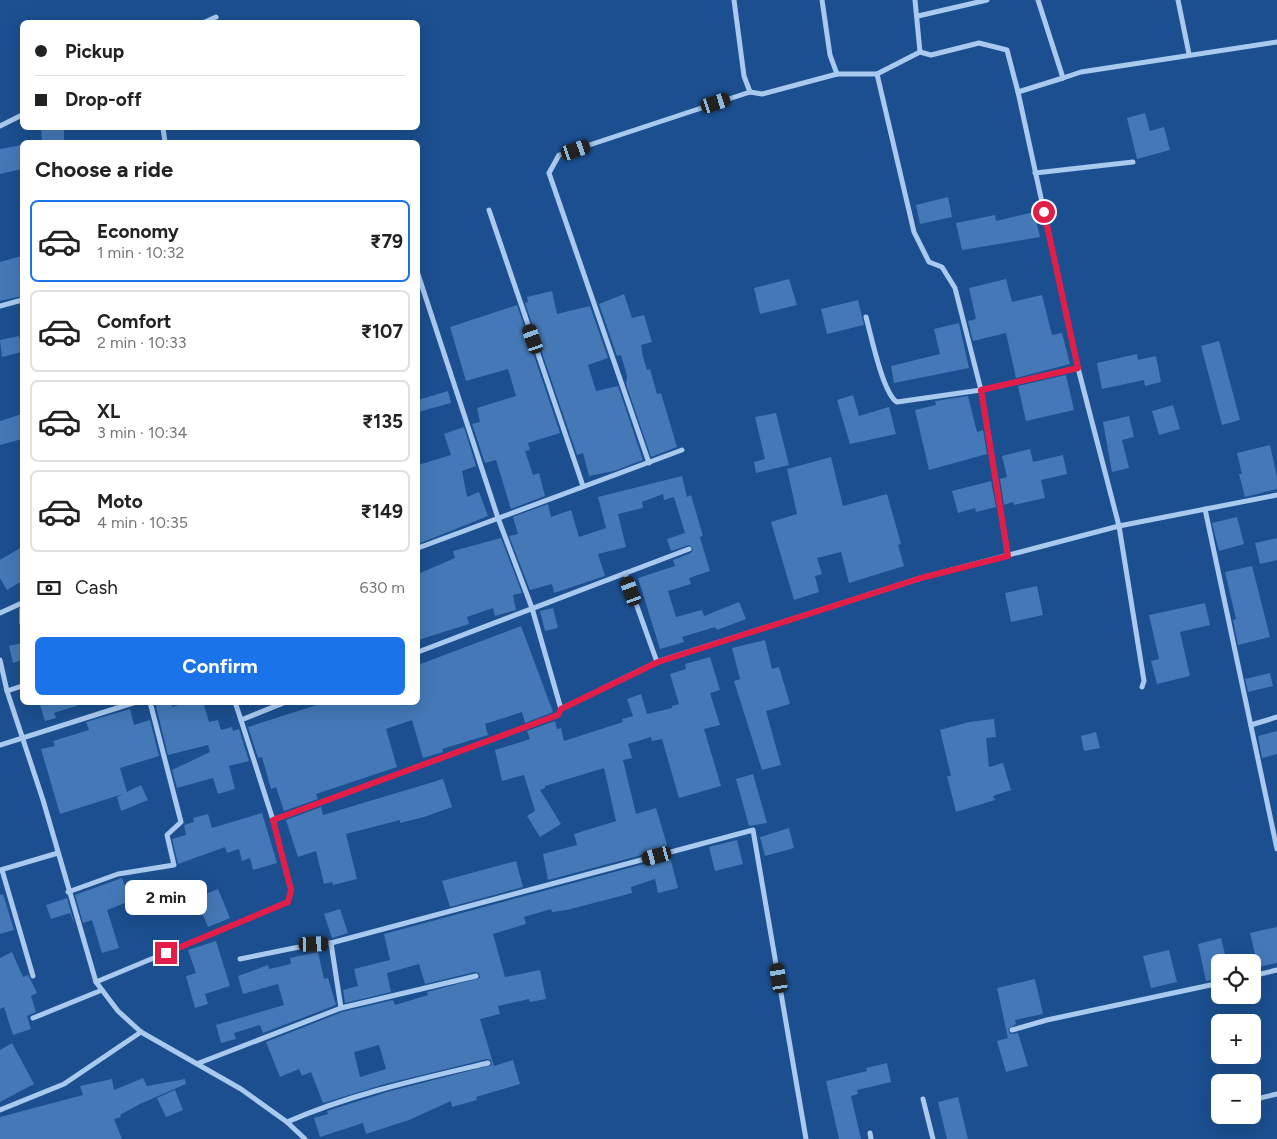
<!DOCTYPE html>
<html lang="en">
<head>
<meta charset="utf-8">
<style>
	:root { --surface:#fff; --page:#f2f2f2; --text:#222; --muted:#767676; --line:#e0e0e0; --accent:#1a73e8 }
	body { margin:0; font-family:Figtree,sans-serif; background:var(--page); color:var(--text); height:100vh; display:flex; flex-direction:column; font-size:19px; white-space:nowrap }
	* { box-sizing:border-box; margin:0 }
	p { font-size:16px; color:var(--muted) }
	.icon { flex:none; width:28px; height:28px; fill:none; stroke:currentColor; stroke-width:2; stroke-linecap:round; stroke-linejoin:round }
	.map { position:relative; flex:1; overflow:hidden }
	.drawer { position:absolute; left:20px; top:140px; width:400px; height:565px; display:flex; flex-direction:column; background:var(--surface); border-radius:8px; box-shadow:0 5px 20px #0002 }
	.drawer>* { flex:none }
	.banner { position:absolute; left:20px; top:20px; width:400px; height:110px; border-radius:8px; box-shadow:0 5px 20px #0002; display:grid; align-content:center; height:110px; padding:0 15px; background:var(--surface) }
	.buttons { position:absolute; left:1211px; top:954px; display:grid; gap:10px }
	.buttons a { display:grid; place-items:center; width:50px; height:50px; border-radius:8px; background:var(--surface); box-shadow:0 5px 20px #0002; font-size:25px }
	.end { position:absolute; width:22px; height:22px; margin:-11px; border:6px solid #e11d48; background:#fff; box-shadow:0 0 0 2px #fff }
	.from { border-radius:50% }
	.bubble { position:absolute; height:35px; border-radius:8px; background:var(--surface); box-shadow:0 5px 20px #0002; font-size:16px; font-weight:700; line-height:35px; text-align:center }
	.car { position:absolute; width:15px; height:30px; margin:-15px -8px; border-radius:6px; box-shadow:0 0 4px 1px #0007; background:linear-gradient(#222 24%,#8ab4d8 0 40%,#222 0 76%,#8ab4d8 0 86%,#222 0) }
	.banner b { display:flex; align-items:center; gap:18px; height:48px; font-size:19px }
	.banner b+b { border-top:1px solid var(--line) }
	.banner i { width:12px; height:12px; background:var(--text) }
	ul { padding:0; list-style:none }
	li { display:flex; align-items:center; gap:15px; height:82px; margin:0 10px 8px; padding:0 5px; border:2px solid var(--line); border-radius:8px }
	li div { flex:1 }
	li b { display:block; font-size:19px }
	li em { font-style:normal; font-weight:700 }
	li.selected { border-color:var(--accent) }
	li>.icon { width:45px; height:45px; stroke-width:1.5 }
	h2 { padding:0 15px; font-size:22px; line-height:60px }
	.pay { display:flex; align-items:center; gap:12px; height:55px; padding:0 15px; font-size:19px }
	.pay p { margin-inline-start:auto }
	.action { display:flex; gap:10px; margin-top:auto; padding:10px 15px }
	.action a { flex:1; height:58px; border-radius:8px; background:var(--accent); color:#fff; font-size:20px; font-weight:700; line-height:58px; text-align:center }
	.map>svg:first-child { display:block }
	.building { fill:#4478b7; fill-rule:evenodd }
	.lines { fill:none; stroke-linecap:round; stroke-linejoin:round }
	.street { stroke:#a9c9ee; stroke-width:5 }
	.route { stroke:#e11d48; stroke-width:6 }
</style>
</head>
<body>
<div class="map">
<svg width="1277" height="1139" viewBox="0 0 1277 1139">
	<rect width="100%" height="100%" fill="#1b4f8f"/>
	<!-- building -->
	<g class="building">
		<polygon points="1145,113 1150,131 1164,127 1170,150 1137,159 1127,118"/>
		<polygon points="41,128 64,128 64,141 42,142"/>
		<polygon points="22,145 22,169 0,174 0,149"/>
		<polygon points="948,197 952,217 920,224 916,205"/>
		<polygon points="1034,212 1040,237 962,250 956,223 995,215 996,221"/>
		<polygon points="22,256 22,296 0,301 0,262"/>
		<polygon points="789,279 797,305 760,314 754,288"/>
		<polygon points="1006,279 1012,302 1042,295 1052,335 1062,333 1070,364 1016,378 1006,333 973,341 968,321 976,319 969,288"/>
		<polygon points="552,291 557,314 590,306 608,358 588,365 596,391 618,386 643,460 614,471 589,476 583,453 577,455 525,303 528,302 527,297"/>
		<polygon points="624,294 632,318 644,315 652,342 641,345 643,357 647,370 650,369 657,394 661,393 677,447 651,457 626,384 627,376 621,355 617,356 599,304"/>
		<polygon points="858,300 864,325 827,334 821,309"/>
		<polygon points="517,305 560,433 528,443 530,450 525,451 533,475 539,473 545,496 511,509 496,460 485,463 472,424 480,422 477,408 516,396 508,369 466,381 450,327"/>
		<polygon points="959,323 969,368 894,383 891,366 940,354 934,329"/>
		<polygon points="19,336 22,352 2,357 0,340"/>
		<polygon points="1219,341 1240,420 1222,425 1201,346"/>
		<polygon points="1137,354 1138,360 1156,356 1161,382 1145,386 1144,380 1102,389 1097,363"/>
		<polygon points="1066,375 1074,410 1026,421 1018,386"/>
		<polygon points="448,391 451,403 418,412 418,400"/>
		<polygon points="853,395 859,416 889,407 896,434 850,444 837,400"/>
		<polygon points="968,396 977,432 983,430 987,454 929,470 915,410 936,405 935,401"/>
		<polygon points="1173,405 1180,429 1159,435 1152,411"/>
		<polygon points="776,413 789,465 756,473 754,462 765,459 755,417"/>
		<polygon points="22,414 22,439 0,445 0,421"/>
		<polygon points="1129,416 1134,437 1122,440 1129,468 1112,472 1103,422"/>
		<polygon points="464,427 476,466 462,471 467,497 479,492 488,516 418,544 418,465 451,455 444,434"/>
		<polygon points="1270,445 1277,477 1277,489 1245,497 1239,474 1242,474 1237,453"/>
		<polygon points="1030,449 1033,462 1063,455 1067,474 1041,480 1045,498 1014,505 1013,502 1004,505 1000,479 1007,477 1002,456"/>
		<polygon points="831,457 843,506 887,494 901,544 898,545 904,566 849,583 841,552 817,558 822,574 815,576 819,592 794,600 771,522 797,514 787,469"/>
		<polygon points="682,476 687,497 691,495 703,536 700,537 701,541 710,571 689,578 691,584 668,591 676,617 702,610 704,616 739,602 746,619 717,630 715,627 682,637 684,642 660,649 638,578 675,566 673,560 691,553 693,549 689,545 671,551 667,539 685,533 674,497 664,500 663,494 642,502 643,508 618,514 626,547 598,554 605,576 554,593 552,584 530,590 509,536 518,534 513,517 548,504 551,517 571,510 579,537 606,528 598,497"/>
		<polygon points="991,481 996,507 976,512 975,508 958,513 952,491"/>
		<polygon points="1237,517 1244,544 1219,551 1212,523"/>
		<polygon points="501,538 522,593 513,595 516,610 495,616 493,608 467,617 469,624 418,640 418,574 455,558 453,551"/>
		<polygon points="1277,538 1277,560 1260,564 1255,543"/>
		<polygon points="22,547 22,581 7,590 0,578 0,560"/>
		<polygon points="1252,566 1270,637 1238,645 1233,620 1236,619 1225,572"/>
		<polygon points="1037,586 1043,615 1011,622 1005,593"/>
		<polygon points="1205,603 1210,625 1180,632 1190,676 1157,684 1151,661 1159,659 1149,615"/>
		<polygon points="553,608 558,628 545,631 540,611"/>
		<polygon points="521,626 553,712 525,723 522,712 485,724 488,735 442,749 443,752 423,758 412,720 386,729 397,767 316,794 318,799 284,811 276,787 271,789 262,757 258,758 248,727 326,702 418,702 418,665"/>
		<polygon points="765,640 772,669 779,667 790,704 766,711 781,765 762,770 734,681 740,679 732,648"/>
		<polygon points="22,643 22,660 13,663 9,646"/>
		<polygon points="710,657 720,690 710,693 720,725 704,729 721,786 679,798 662,739 652,741 651,737 628,744 632,758 623,760 636,814 656,808 668,848 548,880 543,854 577,845 574,834 616,821 604,768 545,786 545,788 540,790 561,824 540,837 527,816 535,811 524,775 502,781 495,750 530,739 527,731 555,721 557,729 561,728 564,741 623,722 622,719 633,716 627,699 641,694 647,714 672,708 672,706 679,704 670,674 686,669 685,664"/>
		<polygon points="1270,673 1273,686 1248,692 1245,679"/>
		<polygon points="39,702 79,702 79,705 54,713 56,718 45,721"/>
		<polygon points="155,702 172,702 172,707 188,702 203,702 209,722 218,720 221,730 232,727 233,731 239,729 249,761 229,766 235,789 218,794 213,778 177,788 172,770 210,752 208,745 168,755"/>
		<polygon points="130,709 134,725 150,720 159,756 120,768 127,792 141,785 148,800 121,811 117,797 123,794 60,814 41,749 55,746 53,741 89,730 86,722"/>
		<polygon points="994,719 996,737 986,738 989,767 1003,763 1011,790 993,796 995,800 956,812 947,776 951,776 940,730 969,722"/>
		<polygon points="1277,731 1277,754 1262,758 1258,736"/>
		<polygon points="1096,732 1100,748 1084,751 1081,736"/>
		<polygon points="753,774 767,823 749,826 736,779"/>
		<polygon points="443,779 452,807 424,817 400,823 400,820 346,834 357,879 333,885 332,882 324,884 316,851 298,857 286,820 321,807 323,815"/>
		<polygon points="262,813 277,863 253,870 250,858 242,861 239,849 227,853 225,847 178,864 172,839 186,835 184,825 194,822 193,818 208,814 212,828"/>
		<polygon points="789,828 794,848 765,856 760,837"/>
		<polygon points="737,840 743,864 715,871 709,847"/>
		<path d="M670 857 678 888 658 893 655 879 631 887 632 893 567 910 552 912 551 909 524 917 526 924 493 934 505 977 540 970 546 999 530 1002 529 999 498 1006 500 1014 480 1019 494 1066 513 1060 520 1084 476 1097 477 1100 452 1107 451 1101 409 1120 366 1134 363 1123 320 1137 314 1118 328 1114 327 1111 387 1092 492 1065 491 1060 487 1059 385 1084 323 1103 311 1072 302 1076 299 1069 280 1077 266 1042 342 1012 393 1000 395 1005 428 995 427 992 480 978 479 973 475 972 425 984 419 964 387 973 391 992 345 1003 343 990 358 986 354 969 390 960 384 934ZM379 1045 386 1069 360 1077 354 1052Z"/>
		<polygon points="516,861 523,887 450,907 442,881"/>
		<polygon points="122,878 130,901 107,910 119,948 102,953 92,920 83,923 75,895"/>
		<polygon points="218,889 230,918 208,927 196,898"/>
		<polygon points="3,894 14,930 0,934 0,895"/>
		<polygon points="67,898 75,926 70,913 51,919 46,905"/>
		<polygon points="340,909 348,933 332,938 324,914"/>
		<polygon points="1277,927 1277,963 1258,967 1250,933"/>
		<polygon points="1221,938 1227,962 1220,962 1220,979 1206,981 1198,944"/>
		<polygon points="216,941 230,986 205,994 208,1004 195,1008 186,976 196,973 188,950"/>
		<polygon points="1169,950 1177,982 1151,988 1143,956"/>
		<polygon points="12,952 23,977 28,975 37,993 31,996 36,1012 27,1016 31,1029 13,1035 4,1007 0,1009 0,958"/>
		<polygon points="318,952 324,979 328,978 336,1005 263,1033 260,1025 234,1033 236,1039 221,1043 216,1025 284,1005 278,984 243,994 238,976 268,965 269,969 291,964 290,958"/>
		<polygon points="1035,979 1043,1014 1015,1020 1016,1024 1008,1029 1010,1034 1018,1033 1028,1066 1006,1072 997,1041 1008,1038 997,988"/>
		<polygon points="12,1043 34,1084 0,1102 0,1050"/>
		<polygon points="887,1063 891,1082 857,1090 858,1094 851,1096 861,1139 839,1139 826,1081 867,1071 866,1068"/>
		<polygon points="143,1078 147,1086 185,1079 186,1084 140,1104 120,1115 121,1117 114,1119 122,1139 0,1139 0,1117 83,1095 80,1086 112,1079 114,1090"/>
		<polygon points="175,1090 183,1110 166,1117 157,1098"/>
		<polygon points="958,1097 968,1139 947,1139 938,1102"/>
	</g>
	<g class="lines">
		<!-- street -->
		<g class="street">
			<polyline points="734,0 744,76 750,92"/>
			<polyline points="822,0 830,55 837,74"/>
			<polyline points="915,0 920,52"/>
			<polyline points="1038,0 1063,78 1018,92 1078,368 1119,526 1144,681 1142,687"/>
			<polyline points="1178,0 1189,54"/>
			<polyline points="918,16 987,0"/>
			<polyline points="205,22 216,17"/>
			<polyline points="877,74 914,232 929,262 942,267 955,288 981,390 1008,556"/>
			<polyline points="1063,78 1081,72 1277,42"/>
			<polyline points="0,126 22,115"/>
			<polyline points="163,128 165,142"/>
			<polyline points="1035,173 1133,162"/>
			<polyline points="489,210 583,486"/>
			<polyline points="418,274 498,518 532,608 561,709"/>
			<polyline points="0,306 22,300"/>
			<path d="M866 317C871 335 883 394 897 402L981 390 1078 368"/>
			<polyline points="649,463 549,173 559,155 750,92 762,94 837,74 877,74 920,52 931,55 979,43 1007,50 1018,92"/>
			<polyline points="1205,509 1277,849"/>
			<polyline points="418,548 682,450"/>
			<polyline points="22,609 22,623"/>
			<polyline points="0,613 22,603"/>
			<polyline points="418,652 689,549"/>
			<polyline points="0,660 7,691 43,800 96,982 118,1011 141,1032 241,1089 287,1122 305,1139"/>
			<polyline points="657,662 921,578 1119,526 1277,495"/>
			<polyline points="7,691 22,686"/>
			<polyline points="235,702 241,720 286,702"/>
			<polyline points="241,720 273,820 558,715 561,709 657,662 625,573"/>
			<polyline points="1251,725 1277,717"/>
			<polyline points="0,745 136,702"/>
			<polyline points="0,870 58,853"/>
			<polyline points="2,870 33,976"/>
			<polyline points="68,892 118,874 174,865 167,835 181,822 150,702"/>
			<polyline points="240,959 314,944 331,943"/>
			<polyline points="1252,976 1277,970"/>
			<polyline points="96,982 288,902 291,890 273,820"/>
			<polyline points="341,1008 476,976"/>
			<polyline points="33,1018 102,990"/>
			<polyline points="1012,1030 1047,1020 1220,983"/>
			<polyline points="199,1063 341,1008 331,943 753,830 806,1139"/>
			<polyline points="923,1099 933,1139"/>
			<polyline points="1252,1100 1277,1094"/>
			<polyline points="0,1110 64,1084 141,1032"/>
			<path d="M287 1122C351 1094 420 1079 488 1063"/>
			<polyline points="870,1133 871,1139"/>
		</g>
	</g>
	<g class="lines">
		<!-- route -->
		<polyline class="route" points="166,953 288,902 291,890 273,820 558,715 561,709 658,662 921,578 1008,556 981,390 1078,368 1044,212"/>
	</g>
</svg>
<div class="buttons">
<a><svg class="icon" aria-label="locate" viewBox="0 0 24 24"><circle cx="12" cy="12" r="6"/><path d="M12 2v4M12 18v4M2 12h4M18 12h4"/></svg></a>
<a>+</a>
<a>−</a>
</div>
<i class="end from" style="left:1044px;top:212px"></i>
<i class="end" style="left:166px;top:953px"></i>
<div class="bubble" style="left:125px;top:880px;width:82px">2 min</div>
<i class="car" style="left:716px;top:103px;rotate:72deg"></i>
<i class="car" style="left:576px;top:150px;rotate:71deg"></i>
<i class="car" style="left:533px;top:339px;rotate:341deg"></i>
<i class="car" style="left:631px;top:591px;rotate:340deg"></i>
<i class="car" style="left:657px;top:856px;rotate:255deg"></i>
<i class="car" style="left:314px;top:944px;rotate:88deg"></i>
<i class="car" style="left:779px;top:978px;rotate:350deg"></i>
<div class="banner">
<b><i class="from"></i>Pickup</b>
<b><i></i>Drop-off</b>
</div>
<section class="drawer">
<h2>Choose a ride</h2>
<ul>
<li class="selected"><svg class="icon" aria-label="car" viewBox="0 0 24 24"><path d="M5 17H2v-5l4-1 3-4h7l3 4 3 1v5h-3M9 17h6M6 11h13"/><circle cx="7" cy="17" r="2"/><circle cx="17" cy="17" r="2"/></svg><div><b>Economy</b><p>1 min · 10:32</p></div><em>₹79</em></li>
<li><svg class="icon" aria-label="car" viewBox="0 0 24 24"><path d="M5 17H2v-5l4-1 3-4h7l3 4 3 1v5h-3M9 17h6M6 11h13"/><circle cx="7" cy="17" r="2"/><circle cx="17" cy="17" r="2"/></svg><div><b>Comfort</b><p>2 min · 10:33</p></div><em>₹107</em></li>
<li><svg class="icon" aria-label="car" viewBox="0 0 24 24"><path d="M5 17H2v-5l4-1 3-4h7l3 4 3 1v5h-3M9 17h6M6 11h13"/><circle cx="7" cy="17" r="2"/><circle cx="17" cy="17" r="2"/></svg><div><b>XL</b><p>3 min · 10:34</p></div><em>₹135</em></li>
<li><svg class="icon" aria-label="car" viewBox="0 0 24 24"><path d="M5 17H2v-5l4-1 3-4h7l3 4 3 1v5h-3M9 17h6M6 11h13"/><circle cx="7" cy="17" r="2"/><circle cx="17" cy="17" r="2"/></svg><div><b>Moto</b><p>4 min · 10:35</p></div><em>₹149</em></li>
</ul>
<div class="pay"><svg class="icon" aria-label="cash" viewBox="0 0 24 24"><path d="M3 7h18v10H3z"/><circle cx="12" cy="12" r="2"/></svg>Cash<p>630 m</p></div>
<div class="action"><a>Confirm</a></div>
</section>
</div>
</body>
</html>
